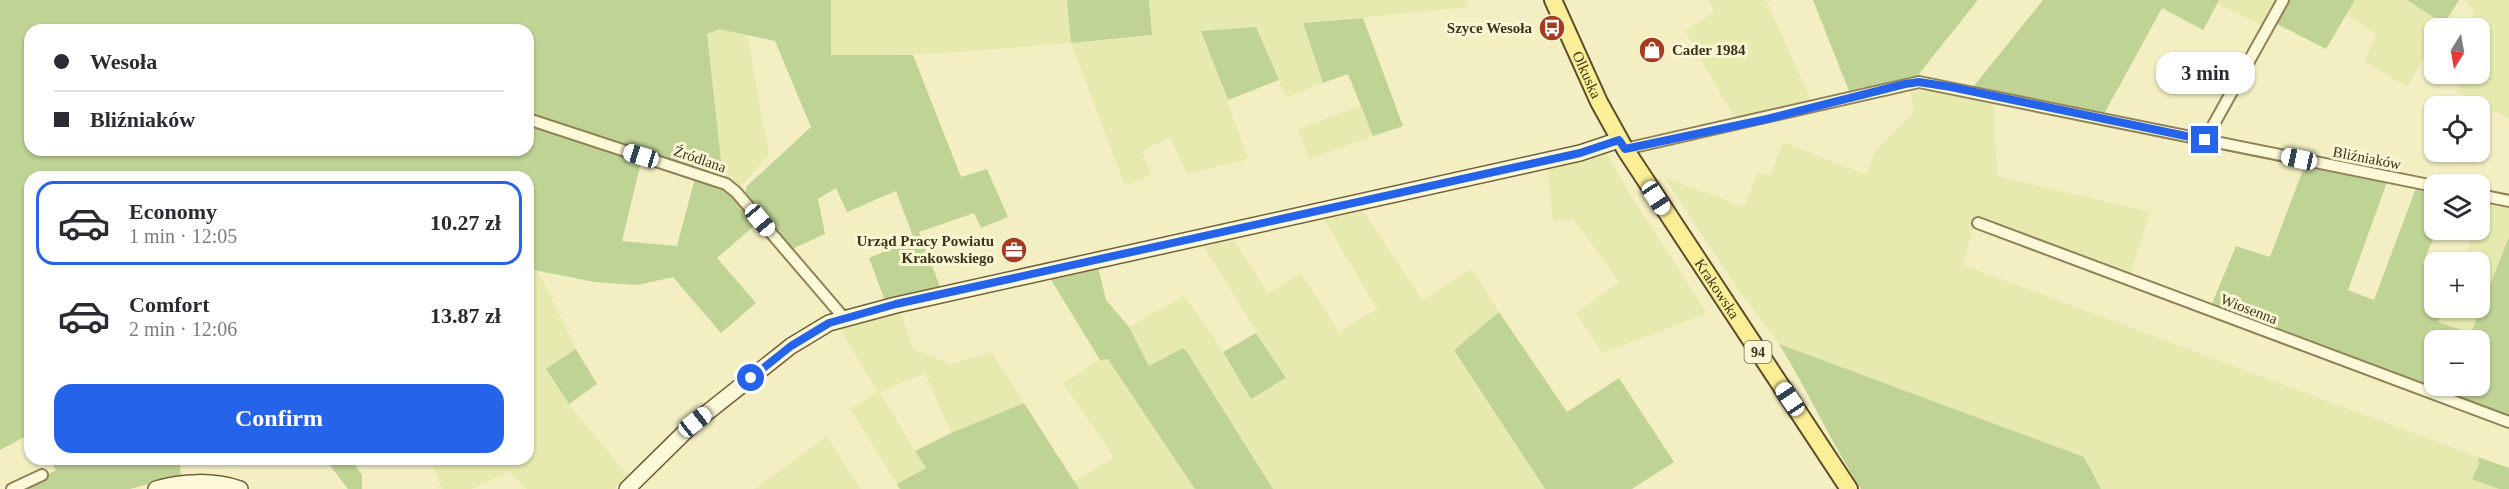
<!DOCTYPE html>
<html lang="en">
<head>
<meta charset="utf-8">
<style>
	:root { --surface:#fff; --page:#f2f2f3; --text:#2b2b33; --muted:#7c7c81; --line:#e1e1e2; --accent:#2563eb }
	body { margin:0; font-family:"Times New Roman",serif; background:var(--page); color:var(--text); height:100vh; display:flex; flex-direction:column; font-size:22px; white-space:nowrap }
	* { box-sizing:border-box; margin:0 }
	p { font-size:20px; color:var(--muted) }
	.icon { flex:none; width:33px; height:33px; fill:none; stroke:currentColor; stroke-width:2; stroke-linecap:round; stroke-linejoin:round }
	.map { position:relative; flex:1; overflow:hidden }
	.sheet { position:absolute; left:24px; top:171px; width:510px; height:294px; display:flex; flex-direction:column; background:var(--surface); border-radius:18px; box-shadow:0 2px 4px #0004 }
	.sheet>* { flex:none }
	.guide { position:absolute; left:24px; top:24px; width:510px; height:132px; border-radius:18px; box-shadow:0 2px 4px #0004; display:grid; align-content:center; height:132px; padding:0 30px; background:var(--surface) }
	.needle { width:39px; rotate:191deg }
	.tools { position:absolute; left:2424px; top:18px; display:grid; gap:12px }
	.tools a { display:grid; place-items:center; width:66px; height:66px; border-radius:12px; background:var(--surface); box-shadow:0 2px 4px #0004; font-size:30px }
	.end { position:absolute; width:27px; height:27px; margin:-14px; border:8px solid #2563eb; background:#fff; box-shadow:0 0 0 3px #fff }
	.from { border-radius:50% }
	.bubble { position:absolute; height:42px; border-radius:18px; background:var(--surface); box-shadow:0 2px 4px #0004; font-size:20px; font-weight:700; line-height:42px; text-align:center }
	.car { position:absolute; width:18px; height:36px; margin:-18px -9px; border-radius:8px; box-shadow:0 0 4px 2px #0007; background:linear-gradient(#fff 24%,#345 0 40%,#fff 0 76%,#345 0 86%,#fff 0) }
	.guide b { display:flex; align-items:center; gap:21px; height:57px; font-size:22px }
	.guide b+b { border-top:2px solid var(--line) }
	.guide i { width:15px; height:15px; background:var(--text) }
	ul { padding:10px 0 0; list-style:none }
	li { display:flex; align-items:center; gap:18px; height:84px; margin:0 12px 9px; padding:0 18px; border:3px solid transparent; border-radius:18px }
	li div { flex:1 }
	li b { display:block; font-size:22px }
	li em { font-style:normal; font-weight:700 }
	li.on { border-color:var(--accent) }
	li>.icon { width:54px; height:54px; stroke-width:1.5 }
	.button { display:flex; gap:12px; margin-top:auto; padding:12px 30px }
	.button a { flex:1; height:69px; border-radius:18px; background:var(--accent); color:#fff; font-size:24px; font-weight:700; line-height:69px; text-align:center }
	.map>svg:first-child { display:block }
	.farmland { fill:#e7eaaf }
	.green { fill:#bfd395; fill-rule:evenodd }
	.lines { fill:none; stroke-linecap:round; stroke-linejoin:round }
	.street-casing { stroke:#908157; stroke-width:14 }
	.secondary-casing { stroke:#72613a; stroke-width:18 }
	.primary-casing { stroke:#5d4d2c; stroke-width:20 }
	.street { stroke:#fcf9d8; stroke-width:10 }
	.secondary { stroke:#fcf9d8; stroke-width:15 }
	.primary { stroke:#faef97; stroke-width:16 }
	.route { stroke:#2563eb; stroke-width:8 }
	.labels { text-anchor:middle; stroke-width:6; stroke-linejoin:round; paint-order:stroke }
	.shield { fill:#f9f6d4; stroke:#766e54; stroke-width:1.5 }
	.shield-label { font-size:14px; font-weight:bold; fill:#3e341d }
	.poi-label { font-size:15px; font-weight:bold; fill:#3e341d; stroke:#f9f6d4; text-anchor:end }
	.street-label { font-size:15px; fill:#3e341d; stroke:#f9f6d4 }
</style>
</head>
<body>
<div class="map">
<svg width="2509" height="489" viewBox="0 0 2509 489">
	<rect width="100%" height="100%" fill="#f3efc3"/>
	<!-- farmland -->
	<g class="farmland">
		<polygon points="831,0 1067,0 1071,43 1151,35 1149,0 1466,0 1469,7 1303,23 1323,83 1286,98 1256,27 1202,31 1248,159 1187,174 1170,137 1142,151 1151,175 1125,186 1071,43 932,54 831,56"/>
		<polygon points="1708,0 1766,0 1812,102 1735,119 1685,31 1714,12"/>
		<polygon points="2219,0 2288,0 2272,30 2217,3"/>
		<polygon points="2355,0 2407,0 2444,24 2442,28 2434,28 2434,40 2407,87 2364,61 2377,35 2347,15"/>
		<polygon points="2465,0 2509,0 2509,119 2456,91 2466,74 2480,74 2480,48 2489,31 2472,21 2475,12"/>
		<polygon points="719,29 747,34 769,155 737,190 723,179 706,33"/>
		<polygon points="1910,91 1937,91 1994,103 1997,176 2150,212 2130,276 1976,218 1963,265 2478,457 2479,464 2473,479 2499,489 2101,489 2084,457 1779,344 1740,292 1664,177 1744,207 1758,172 1770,176 1783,142 1866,175 1874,153 1914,111"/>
		<polygon points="1360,106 1373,136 1309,159 1298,129"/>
		<polygon points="1606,152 1632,198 1707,313 1603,353 1576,313 1619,282 1573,218 1553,222 1547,165"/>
		<polygon points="2487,201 2509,206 2509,237 2471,333 2438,322 2444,308 2480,308 2480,262 2462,262 2475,230 2480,230 2480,218"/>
		<polygon points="1361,208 1422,300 1472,269 1499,312 1455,350 1545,489 1273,489 1187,352 1183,348 1149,366 1129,327 1184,296 1214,337 1251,398 1286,379 1204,247 1232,238 1268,293 1301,273 1339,332 1377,309 1323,218"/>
		<polygon points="528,269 537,272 541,277 576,349 546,370 569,404 628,476 614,489 527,489 509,472 471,489 442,489 430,459 528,459"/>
		<polygon points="901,313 913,349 951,364 992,352 1024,403 951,433 925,373 879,392 926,468 897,484 850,409 878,392 839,328"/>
		<polygon points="1108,358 1195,489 1079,489 1074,481 1114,458 1063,383 1100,360"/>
		<polygon points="827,436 861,489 755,489"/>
	</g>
	<!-- green -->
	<g class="green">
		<path d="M0 0H831V55H913L961 177 987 169 1008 217 981 228 974 213 919 232 941 289 885 301 869 258 914 239 896 191 847 212 836 188 818 199 825 234 790 250 762 219 717 258 756 303 721 333 673 277 638 285 595 282 528 269V177H30V434L0 450ZM719 29 775 41 811 127 747 186 745 195 723 179 707 34ZM30 30H528V150H30ZM643 154 697 171 677 246 622 241Z"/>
		<polygon points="1067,0 1149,0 1152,35 1071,43"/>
		<polygon points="1813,0 1978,0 1918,75 1849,91"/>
		<polygon points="2043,0 2219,0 2203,30 2162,8 2104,114 1973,87"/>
		<polygon points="2288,0 2355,0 2326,49 2275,23"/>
		<polygon points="2407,0 2459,0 2444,24"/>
		<polygon points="1363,18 1403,126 1373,136 1348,74 1323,83 1303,23"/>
		<polygon points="1256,27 1279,80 1228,100 1201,31"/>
		<path d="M2304 167 2387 182 2348 290 2374 300 2416 188 2434 191V230H2437L2423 263 2434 269V308H2444L2438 322 2471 333 2509 237V420L2211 306 2236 246 2270 257ZM2434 340H2480V386H2434Z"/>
		<polygon points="1098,267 1106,300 1129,327 1149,366 1183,348 1187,352 1273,489 1195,489 1108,359 1100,360 1050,278"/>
		<polygon points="1499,312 1567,412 1619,378 1674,462 1632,489 1545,489 1454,350"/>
		<polygon points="1256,333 1286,378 1251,399 1223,352"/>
		<path d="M1779 344 2084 457 2101 489H1861C1831 442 1808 391 1779 344Z"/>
		<polygon points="576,349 597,384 569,404 546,369"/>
		<polygon points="1024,403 1079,489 900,489 897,484 926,468 915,451 951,433"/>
		<polygon points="2478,457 2509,468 2509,489 2499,489 2472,479 2479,464"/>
		<polygon points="49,459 179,459 181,475 130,489 22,489 56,470"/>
		<polygon points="325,459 351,459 362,475 362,489 348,489"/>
	</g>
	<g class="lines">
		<defs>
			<g id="street">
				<polyline points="528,119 726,184 736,192 844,318"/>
				<polyline points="2205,140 2283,0"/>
				<polyline points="1625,149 1919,82 2434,186"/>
				<polyline points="2480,195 2509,201"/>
				<polyline points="1978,223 2509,422"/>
				<polyline points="12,489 42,475"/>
			</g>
			<g id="secondary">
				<path d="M156 489C182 481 214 480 240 489"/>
				<polyline points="627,489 694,423 791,346 829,323 896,305 1580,153 1619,140"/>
			</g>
			<g id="primary">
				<path id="s1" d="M1553 0 1599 102 1625 149 1849 489"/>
			</g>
		</defs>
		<!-- street casing -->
		<use href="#street" class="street-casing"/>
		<!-- secondary casing -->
		<use href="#secondary" class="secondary-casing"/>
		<!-- primary casing -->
		<use href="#primary" class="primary-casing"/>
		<!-- street -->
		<use href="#street" class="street"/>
		<!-- secondary -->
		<use href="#secondary" class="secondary"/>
		<!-- primary -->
		<use href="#primary" class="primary"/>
	</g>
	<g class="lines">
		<!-- route -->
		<polyline class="route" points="751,378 791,346 829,323 896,304 1580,153 1619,140 1625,149 1767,119 1905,84 1919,82 1951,87 2205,140"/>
	</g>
	<!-- icons -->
	<defs>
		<symbol id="bus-disc" viewBox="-11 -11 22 22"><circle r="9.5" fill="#a63b20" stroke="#f9f6d4"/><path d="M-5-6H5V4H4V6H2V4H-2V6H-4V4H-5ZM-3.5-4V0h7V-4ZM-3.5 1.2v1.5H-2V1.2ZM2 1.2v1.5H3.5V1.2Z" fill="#fff"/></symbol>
		<symbol id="shop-disc" viewBox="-11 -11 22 22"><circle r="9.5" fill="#a63b20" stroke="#f9f6d4"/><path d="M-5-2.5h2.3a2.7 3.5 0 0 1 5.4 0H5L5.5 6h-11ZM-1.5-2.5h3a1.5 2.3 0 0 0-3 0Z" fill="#fff"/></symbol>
		<symbol id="office-disc" viewBox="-11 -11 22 22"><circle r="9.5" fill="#a63b20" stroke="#f9f6d4"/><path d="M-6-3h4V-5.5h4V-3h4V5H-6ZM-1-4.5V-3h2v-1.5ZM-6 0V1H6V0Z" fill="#fff"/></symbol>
	</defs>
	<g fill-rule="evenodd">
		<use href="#bus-disc" x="1537" y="13" width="30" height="30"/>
		<use href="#shop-disc" x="1637" y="35" width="30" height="30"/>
		<use href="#office-disc" x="999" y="235" width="30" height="30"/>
	</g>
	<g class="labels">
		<!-- shield labels -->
		<rect class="shield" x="1744.5" y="341" width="27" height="22" rx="4.5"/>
		<g class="shield-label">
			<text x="1758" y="357">94</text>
		</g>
		<!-- poi labels -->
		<g class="poi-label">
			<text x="1532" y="33">Szyce Wesoła</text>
			<text x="1672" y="55" text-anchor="start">Cader 1984</text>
			<text x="994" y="246">Urząd Pracy Powiatu<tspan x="994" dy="17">Krakowskiego</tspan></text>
		</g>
		<!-- street labels -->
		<g class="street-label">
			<text dy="5" stroke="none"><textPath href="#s1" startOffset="82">Olkuska</textPath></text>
			<text transform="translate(2367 158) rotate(11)" y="5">Bliźniaków</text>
			<text transform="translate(700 159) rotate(19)" y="5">Źródlana</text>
			<text dy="5" stroke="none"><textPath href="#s1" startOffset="333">Krakowska</textPath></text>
			<text transform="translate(2249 309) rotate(21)" y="5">Wiosenna</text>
		</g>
	</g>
</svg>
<div class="tools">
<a><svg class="needle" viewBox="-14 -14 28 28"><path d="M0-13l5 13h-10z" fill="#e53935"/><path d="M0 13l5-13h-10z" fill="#7c7c81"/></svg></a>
<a><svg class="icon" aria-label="locate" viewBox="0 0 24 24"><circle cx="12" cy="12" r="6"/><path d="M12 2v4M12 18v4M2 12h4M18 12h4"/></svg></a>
<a><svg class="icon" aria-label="layers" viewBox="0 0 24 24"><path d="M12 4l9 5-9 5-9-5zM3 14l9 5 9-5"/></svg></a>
<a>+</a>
<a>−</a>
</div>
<i class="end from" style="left:751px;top:378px"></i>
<i class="end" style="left:2205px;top:140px"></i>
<div class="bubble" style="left:2156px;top:52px;width:99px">3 min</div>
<i class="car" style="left:641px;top:156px;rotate:287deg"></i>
<i class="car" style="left:2299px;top:159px;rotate:282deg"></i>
<i class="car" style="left:1656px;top:198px;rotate:147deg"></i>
<i class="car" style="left:760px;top:220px;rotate:140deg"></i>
<i class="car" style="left:1790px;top:399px;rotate:326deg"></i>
<i class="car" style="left:695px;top:422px;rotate:52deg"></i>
<div class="guide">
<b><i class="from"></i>Wesoła</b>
<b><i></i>Bliźniaków</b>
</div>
<section class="sheet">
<ul>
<li class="on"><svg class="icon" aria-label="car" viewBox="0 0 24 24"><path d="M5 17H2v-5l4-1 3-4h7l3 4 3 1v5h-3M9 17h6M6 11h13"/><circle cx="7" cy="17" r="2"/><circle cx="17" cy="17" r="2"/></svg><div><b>Economy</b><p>1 min · 12:05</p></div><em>10.27 zł</em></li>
<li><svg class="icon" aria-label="car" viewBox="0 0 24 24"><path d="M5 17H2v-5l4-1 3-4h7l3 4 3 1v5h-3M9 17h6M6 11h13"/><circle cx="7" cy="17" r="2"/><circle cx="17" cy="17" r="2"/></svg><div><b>Comfort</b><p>2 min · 12:06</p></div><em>13.87 zł</em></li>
</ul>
<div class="button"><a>Confirm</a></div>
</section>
</div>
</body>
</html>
